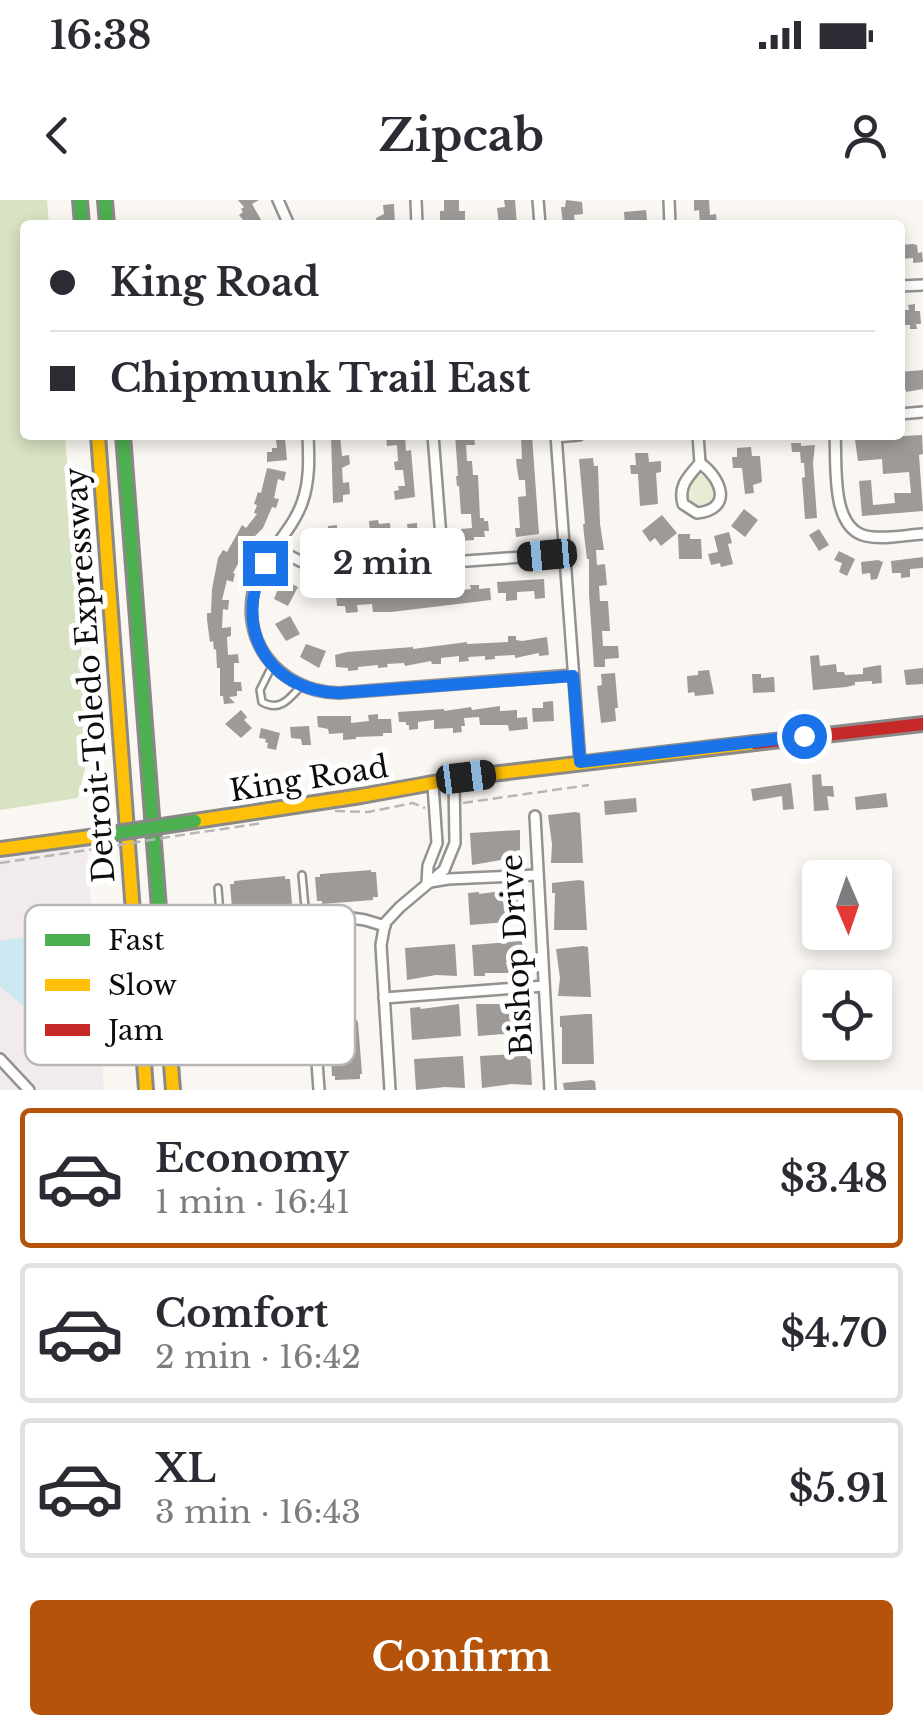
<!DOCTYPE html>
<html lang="en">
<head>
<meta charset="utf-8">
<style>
	:root { --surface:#fff; --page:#f2f2f3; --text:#2b2b33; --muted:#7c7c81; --line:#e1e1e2; --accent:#b45309 }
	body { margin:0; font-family:"Libre Baskerville",serif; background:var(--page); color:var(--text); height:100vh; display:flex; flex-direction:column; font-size:38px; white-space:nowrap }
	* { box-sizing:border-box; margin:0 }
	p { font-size:32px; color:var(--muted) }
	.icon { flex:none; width:55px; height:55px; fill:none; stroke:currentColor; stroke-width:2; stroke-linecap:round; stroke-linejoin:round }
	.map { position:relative; height:890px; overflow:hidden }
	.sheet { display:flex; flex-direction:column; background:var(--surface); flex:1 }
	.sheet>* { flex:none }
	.top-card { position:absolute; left:20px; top:20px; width:885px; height:220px; border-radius:10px; box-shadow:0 5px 15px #0003; display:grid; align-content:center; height:220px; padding:0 30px; background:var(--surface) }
	.needle { width:65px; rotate:178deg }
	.buttons { position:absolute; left:802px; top:660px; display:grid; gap:20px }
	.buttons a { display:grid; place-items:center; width:90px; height:90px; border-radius:10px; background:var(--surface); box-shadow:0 5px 15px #0003; font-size:50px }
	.end { position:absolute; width:45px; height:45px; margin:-22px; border:12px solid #1a73e8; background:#fff; box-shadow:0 0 0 5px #fff }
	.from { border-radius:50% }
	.bubble { position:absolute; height:70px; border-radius:10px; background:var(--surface); box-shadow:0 5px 15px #0003; font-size:32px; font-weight:700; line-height:70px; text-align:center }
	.car { position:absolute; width:30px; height:60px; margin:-30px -15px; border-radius:12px; box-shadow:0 0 8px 2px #0007; background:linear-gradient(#222 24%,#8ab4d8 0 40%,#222 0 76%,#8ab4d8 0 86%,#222 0) }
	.top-card b { display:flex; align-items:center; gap:35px; height:95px; font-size:38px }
	.top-card b+b { border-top:2px solid var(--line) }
	.top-card i { width:25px; height:25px; background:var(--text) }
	ul { padding:18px 0 0; list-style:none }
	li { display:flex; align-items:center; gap:30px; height:140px; margin:0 20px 15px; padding:0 10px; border:5px solid var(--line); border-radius:10px }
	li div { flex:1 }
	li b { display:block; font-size:38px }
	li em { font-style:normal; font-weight:700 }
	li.active { border-color:var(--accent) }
	li>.icon { width:90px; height:90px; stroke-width:1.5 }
	.cta { display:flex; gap:20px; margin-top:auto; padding:20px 30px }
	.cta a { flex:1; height:115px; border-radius:10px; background:var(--accent); color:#fff; font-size:40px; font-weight:700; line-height:115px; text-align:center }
	.status { display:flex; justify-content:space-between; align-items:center; height:70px; padding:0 50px; background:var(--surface); direction:ltr }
	.status svg { height:28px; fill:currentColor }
	header { display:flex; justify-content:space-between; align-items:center; height:130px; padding:0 30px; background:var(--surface); font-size:45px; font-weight:700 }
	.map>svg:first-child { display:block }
	.industrial { fill:#f1ebee }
	.green { fill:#e6edd4 }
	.forest { fill:#d8e3c3 }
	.water { fill:#cce8f0 }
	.building { fill:#9d9a97 }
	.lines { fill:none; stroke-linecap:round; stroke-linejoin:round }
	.lane-casing { stroke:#949290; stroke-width:10 }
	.street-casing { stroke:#949290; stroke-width:14 }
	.fast-casing { stroke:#8a8987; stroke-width:18 }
	.slow-casing { stroke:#8a8987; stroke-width:18 }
	.jam-casing { stroke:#8a8987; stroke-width:18 }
	.path { stroke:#b8b7b6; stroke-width:2.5; stroke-dasharray:10 5; stroke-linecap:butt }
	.lane { stroke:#fefefd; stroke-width:5 }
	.street { stroke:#fefefd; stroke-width:9 }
	.fast { stroke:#4caf50; stroke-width:12 }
	.slow { stroke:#ffc107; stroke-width:12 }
	.jam { stroke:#c62828; stroke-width:12 }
	.fast-bridge-casing { stroke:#8a8987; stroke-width:18; stroke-linecap:butt }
	.path-bridge { stroke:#b8b7b6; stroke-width:2.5; stroke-dasharray:10 5; stroke-linecap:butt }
	.fast-bridge { stroke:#4caf50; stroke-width:12 }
	.route { stroke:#1a73e8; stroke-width:12 }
	.labels { text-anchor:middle; stroke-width:10; stroke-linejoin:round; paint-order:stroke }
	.street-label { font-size:30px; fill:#0d0d0d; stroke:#fff }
	.key { fill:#fff; stroke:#b6b6b6; stroke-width:2.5 }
	.key-label { font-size:28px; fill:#0d0d0d }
</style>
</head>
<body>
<div class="status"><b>16:38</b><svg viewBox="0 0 49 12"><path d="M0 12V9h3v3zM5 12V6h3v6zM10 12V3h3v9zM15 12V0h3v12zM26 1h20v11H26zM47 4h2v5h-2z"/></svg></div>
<header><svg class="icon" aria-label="back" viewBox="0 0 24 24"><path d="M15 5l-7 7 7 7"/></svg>Zipcab<svg class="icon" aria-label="person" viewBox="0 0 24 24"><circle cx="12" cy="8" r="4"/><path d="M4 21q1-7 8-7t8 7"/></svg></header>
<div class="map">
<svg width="923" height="890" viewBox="0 0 923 890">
	<rect width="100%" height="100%" fill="#faf7f2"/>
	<!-- industrial -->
	<polygon class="industrial" points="87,646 104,890 0,890 0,659"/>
	<!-- green -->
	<path class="green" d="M699 272 712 283 716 292 712 304 702 308 692 306C680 292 689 284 699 272Z"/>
	<!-- forest -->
	<polygon class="forest" points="0,0 47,0 49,25 25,25 25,235 65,235 89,551 78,598 0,610"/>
	<!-- water -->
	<polygon class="water" points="42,735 53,745 57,756 62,823 59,830 54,830 0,787 0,741"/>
	<!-- building -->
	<g class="building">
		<polygon points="238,0 259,0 252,4 264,25 247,25 239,15 243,12 241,9 244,7"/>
		<polygon points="444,0 459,0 459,11 465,11 465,21 440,22 440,11 444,11"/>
		<polygon points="504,0 515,0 517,25 499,25 497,8 505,7"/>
		<polygon points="566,0 582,2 583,14 574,15 575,25 563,25 561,7 565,7"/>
		<polygon points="694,0 709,0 710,15 716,14 717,25 700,25 699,10 694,11"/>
		<polygon points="394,4 395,25 377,25 376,18 384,14 383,5"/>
		<polygon points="646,10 647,20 641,20 641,25 625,25 624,12"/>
		<polygon points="913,44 917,45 918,53 922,52 923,62 913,63 913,58 901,59 900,45"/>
		<polygon points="915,104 915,111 920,111 921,124 916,124 917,129 910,129 910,125 900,125 900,110 909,110 908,105"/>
		<polygon points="923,170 923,189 906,192 906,190 900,190 900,172"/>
		<polygon points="331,235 340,235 342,256 349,255 350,264 342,268 343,283 349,282 350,294 343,295 343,302 333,303"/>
		<polygon points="388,235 405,235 406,251 411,250 415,297 395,300 394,291 399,290 398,286 405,286 403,270 395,270 394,262 398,261 397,245 387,246 386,236"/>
		<polygon points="455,235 474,235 475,245 466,245 467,261 472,261 473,275 478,275 480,318 484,318 484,321 488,321 489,331 484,331 485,337 474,337 474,340 462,341 461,329 472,328 471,314 461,314 459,286 457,286 456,276 458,276"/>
		<polygon points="521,235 532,235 539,334 516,337 515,328 520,328 518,297 526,296 525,280 519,280 517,268 516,259 522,259"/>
		<polygon points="922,235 923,254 919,255 923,311 862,316 859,281 871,280 873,305 895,303 894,293 911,293 909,272 883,274 882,259 858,261 855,240 886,240 886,237"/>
		<polygon points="285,239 287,260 267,262 267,252 272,252 272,248 277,248 276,240"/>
		<polygon points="791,243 801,243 801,246 815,245 813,263 817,318 805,319 802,278 805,277 804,263 801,263 800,252 792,252"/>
		<polygon points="751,247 752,256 760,256 762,282 753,285 754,293 745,294 742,268 733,268 732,257 737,257 737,248"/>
		<polygon points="635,253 648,253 649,262 661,261 661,272 656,273 658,304 640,306 638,274 631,274 630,265 636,265"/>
		<polygon points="593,258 594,266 598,266 600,324 604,350 596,350 597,365 605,364 607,385 599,386 600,401 608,401 610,431 602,431 603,446 618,446 619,458 605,459 605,467 594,467 589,394 589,359 587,359 584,334 583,324 585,324 579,259"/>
		<polygon points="267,268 286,272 284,281 278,279 274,298 279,299 276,308 272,307 263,328 250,341 233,373 235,374 233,382 227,380 222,400 229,400 228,410 223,409 222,428 231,427 231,436 227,437 228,455 238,454 239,463 234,463 234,482 241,482 242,491 237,491 237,496 229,497 235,503 224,504 223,496 220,496 220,468 217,468 216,449 214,450 213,441 210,442 207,420 207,413 211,413 212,389 218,358 223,350 227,352 242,325 246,328 257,314 254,313 257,305 254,304 258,292 261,293"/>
		<polygon points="744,309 758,320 745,337 731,326"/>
		<polygon points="662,315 677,333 661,346 655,338 650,342 642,331"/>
		<polygon points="378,320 379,324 390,323 391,335 405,334 405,331 408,331 407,324 417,323 418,342 382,345 382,341 364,342 364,347 330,348 330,344 318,344 317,331 328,331 328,326 337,325 337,331 353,330 353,335 370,333 369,321"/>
		<polygon points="819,329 829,345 819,351 809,335"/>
		<polygon points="729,332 732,343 728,344 733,364 721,367 720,363 711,365 708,354 718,352 714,336"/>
		<polygon points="678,334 690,334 690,339 701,339 702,359 679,359"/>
		<polygon points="839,351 855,359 847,376 839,372 842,363 834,360"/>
		<polygon points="923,357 923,368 910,369 910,377 901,378 901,373 892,373 891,361"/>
		<polygon points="878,360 883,362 877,379 871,380 870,373 862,374 861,362"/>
		<polygon points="282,379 298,387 288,406 274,399"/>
		<polygon points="544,379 545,398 535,399 534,391 517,392 517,400 506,401 506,393 498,393 497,382"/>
		<polygon points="470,385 479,385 479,389 490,388 491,400 391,412 373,412 372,404 357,405 358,412 346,413 345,406 337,406 336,396 399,391 399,396 416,395 416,389 450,387 451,391 471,389"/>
		<polygon points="290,416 300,434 286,441 275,424"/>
		<polygon points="508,436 516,436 516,440 522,441 547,437 549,455 539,456 539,453 515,458 515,455 495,456 495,459 485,460 485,456 468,457 469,461 459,462 459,456 441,458 441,464 432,464 431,461 405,466 404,463 387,464 388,467 378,468 378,465 358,467 358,470 348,471 348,468 336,467 335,455 347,452 413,447 413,449 467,442 467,444 508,442"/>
		<polygon points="306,444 326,451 319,468 300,457"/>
		<polygon points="819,455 820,466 836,464 837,472 844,472 845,475 863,474 863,468 881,465 882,483 872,484 872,481 855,482 855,485 846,487 813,490 810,456"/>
		<polygon points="923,468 923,484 906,485 904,470"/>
		<polygon points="709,470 714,494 695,496 694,492 688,493 687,476 698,475 698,471"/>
		<polygon points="615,473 618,508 615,508 616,521 601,523 597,486 602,485 601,474"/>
		<polygon points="752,474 761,474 761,478 774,477 775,492 753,493"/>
		<polygon points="553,501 554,521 533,522 532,508 543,508 543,502"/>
		<polygon points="500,506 500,511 517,510 517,518 527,517 528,529 509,531 508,525 480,525 479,517 464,518 465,526 461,526 462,532 453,533 453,528 434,529 434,520 418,522 418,529 409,530 409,525 406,525 406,522 399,522 398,512 444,509 444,511 471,507 472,510"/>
		<polygon points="241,510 247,517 244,520 252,528 241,538 225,524"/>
		<polygon points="378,514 378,519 391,519 392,533 383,533 383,536 356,537 356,539 343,540 343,533 329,534 328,529 318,527 317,516 351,516 351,523 369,521 368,515"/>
		<polygon points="309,526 311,545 302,545 301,539 291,538 290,527"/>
		<polygon points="261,528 280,533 276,550 267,548 268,543 265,542 266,539 259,538"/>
		<polygon points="821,574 822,586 833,586 834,597 827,596 829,610 814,611 812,575"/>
		<polygon points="791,583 794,609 783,610 782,596 753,601 751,589"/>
		<polygon points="886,593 888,607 856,610 855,597"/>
		<polygon points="636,598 637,612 605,615 604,601"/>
		<polygon points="575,612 580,613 583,663 551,663 552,644 548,615"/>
		<polygon points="520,630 520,662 501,660 472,665 470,633"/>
		<polygon points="371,670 371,672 376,672 378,697 373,697 373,700 322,704 322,701 317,701 315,677 320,677 320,674"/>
		<polygon points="285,676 285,679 290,679 292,704 287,704 287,707 236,711 236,708 232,708 230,684 234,684 234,681"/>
		<polygon points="579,680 584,681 587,730 554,730 555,693 552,693 552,683"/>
		<polygon points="517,689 520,721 470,725 468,693 479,692 479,694"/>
		<polygon points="348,732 352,737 356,788 353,788 353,793 329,795 328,790 326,790 322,739 325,733"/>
		<polygon points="522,741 524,773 485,773 485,776 474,776 472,745"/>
		<polygon points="455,744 457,776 436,775 407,780 405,748"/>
		<polygon points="583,746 588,747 591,797 558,796 560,778 556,749"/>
		<polygon points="526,800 528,832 478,836 476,804 506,804"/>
		<polygon points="459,804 461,836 412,840 410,808 420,807 421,809"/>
		<polygon points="587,814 592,814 594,864 562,864 562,827 560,827 560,816"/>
		<polygon points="355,818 358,822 362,874 360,874 360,879 335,880 335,876 332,876 329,825 331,819"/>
		<polygon points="530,853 532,885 511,884 482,888 480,856"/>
		<polygon points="463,856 465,888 445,887 416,890 414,859"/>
		<polygon points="591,880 595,881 596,890 564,890 563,883"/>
	</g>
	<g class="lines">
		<defs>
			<g id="lane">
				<path d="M272 466 260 490 262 502C280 512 289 499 301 486"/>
				<polyline points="302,675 306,718"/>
				<polyline points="218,688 224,769"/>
			</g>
			<g id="street">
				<polyline points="278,0 289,25"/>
				<polyline points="416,0 417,25"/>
				<polyline points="538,0 540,25"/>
				<polyline points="669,0 670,25"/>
				<polyline points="900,86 923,85"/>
				<polyline points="900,214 923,212"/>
				<path d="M308 235C309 258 310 281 302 303 292 331 269 349 258 376 234 436 277 492 339 493L573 475"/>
				<polyline points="433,235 443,363"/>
				<polyline points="556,235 580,562"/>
				<path d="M698 235 700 263C688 277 678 286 683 304L697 313C733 309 722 279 700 263"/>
				<path d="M835 235C837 264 830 328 866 336 883 340 905 335 923 334"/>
				<polyline points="556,237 579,235"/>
				<path d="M275 347C297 361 315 370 341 370L564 354"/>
				<polyline points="535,616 550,890"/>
				<polyline points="430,682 448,679 537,675"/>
				<polyline points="427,683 428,666 437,643 433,585"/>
				<polyline points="307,721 319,890"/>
				<polyline points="221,727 345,717 365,720 385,726"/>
				<polyline points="384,798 544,786"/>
				<polyline points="231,850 315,844"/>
				<polyline points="0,859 29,890"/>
				<polyline points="390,890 381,745 385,723 400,707 444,670 455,643 454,580"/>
			</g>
			<g id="fast">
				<polyline points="80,0 82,25"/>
				<polyline points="105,0 107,25"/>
				<polyline points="123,235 162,748"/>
			</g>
			<g id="slow">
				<polyline points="98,235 146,890"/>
				<polyline points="195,621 361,596 466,577 755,543"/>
				<polyline points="0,649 97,636"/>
				<polyline points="162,748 173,890"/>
			</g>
			<polyline id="jam" points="755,543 923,524"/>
		</defs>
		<!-- lane casing -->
		<use href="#lane" class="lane-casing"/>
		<!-- street casing -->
		<use href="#street" class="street-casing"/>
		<!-- fast casing -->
		<use href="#fast" class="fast-casing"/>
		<!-- slow casing -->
		<use href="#slow" class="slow-casing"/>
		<!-- jam casing -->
		<use href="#jam" class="jam-casing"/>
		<!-- path -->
		<g class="path">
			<polyline points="463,603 589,585"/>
			<polyline points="335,611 368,612 413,603 425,608"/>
			<polyline points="175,636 263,623"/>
			<polyline points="0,663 101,648"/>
		</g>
		<!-- lane -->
		<use href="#lane" class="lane"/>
		<!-- street -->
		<use href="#street" class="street"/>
		<!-- fast -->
		<use href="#fast" class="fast"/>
		<!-- slow -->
		<use href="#slow" class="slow"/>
		<!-- jam -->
		<use href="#jam" class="jam"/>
		<defs>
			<polyline id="fast-bridge" points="97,636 195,621"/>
		</defs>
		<!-- fast-bridge casing -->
		<use href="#fast-bridge" class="fast-bridge-casing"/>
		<!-- path-bridge -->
		<polyline class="path-bridge" points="101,648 175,636"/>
		<!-- fast-bridge -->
		<use href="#fast-bridge" class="fast-bridge"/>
	</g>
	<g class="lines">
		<!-- route -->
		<path class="route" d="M265 363C232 426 266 491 339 493L573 476 580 562 804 536"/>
	</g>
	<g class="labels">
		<!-- street labels -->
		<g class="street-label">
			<text transform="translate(90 475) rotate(-94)" y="10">Detroit-Toledo Expressway</text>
			<text transform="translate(309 579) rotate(-9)" y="10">King Road</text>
			<text transform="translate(517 755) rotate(-93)" y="10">Bishop Drive</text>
		</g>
	</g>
	<!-- legend -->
	<rect x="25" y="705" width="330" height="160" rx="15" class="key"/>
	<rect x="45" y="734" width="45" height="12" fill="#4caf50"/>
	<rect x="45" y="779" width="45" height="12" fill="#ffc107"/>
	<rect x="45" y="824" width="45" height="12" fill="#c62828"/>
	<g class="key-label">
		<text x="108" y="750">Fast</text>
		<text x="108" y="795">Slow</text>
		<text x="108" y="840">Jam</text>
	</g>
</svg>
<div class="buttons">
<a><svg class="needle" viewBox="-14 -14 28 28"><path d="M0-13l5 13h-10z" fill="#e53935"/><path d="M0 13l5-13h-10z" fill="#7c7c81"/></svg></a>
<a><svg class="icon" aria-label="locate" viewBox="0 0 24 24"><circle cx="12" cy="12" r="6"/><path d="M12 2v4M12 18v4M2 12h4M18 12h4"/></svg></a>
</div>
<i class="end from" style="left:804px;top:536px"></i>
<i class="end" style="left:265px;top:363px"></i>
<div class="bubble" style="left:300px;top:328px;width:165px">2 min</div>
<i class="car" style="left:547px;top:355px;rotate:265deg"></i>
<i class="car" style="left:466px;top:577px;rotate:83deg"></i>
<div class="top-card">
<b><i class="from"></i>King Road</b>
<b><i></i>Chipmunk Trail East</b>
</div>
</div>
<section class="sheet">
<ul>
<li class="active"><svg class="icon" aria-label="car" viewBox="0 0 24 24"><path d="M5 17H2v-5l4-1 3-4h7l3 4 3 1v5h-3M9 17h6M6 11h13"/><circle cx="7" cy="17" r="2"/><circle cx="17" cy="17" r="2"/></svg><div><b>Economy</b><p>1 min · 16:41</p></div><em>$3.48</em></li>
<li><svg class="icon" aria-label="car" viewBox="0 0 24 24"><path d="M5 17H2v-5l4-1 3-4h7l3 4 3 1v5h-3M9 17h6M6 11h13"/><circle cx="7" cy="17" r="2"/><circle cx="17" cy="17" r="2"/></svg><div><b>Comfort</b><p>2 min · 16:42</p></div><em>$4.70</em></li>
<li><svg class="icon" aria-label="car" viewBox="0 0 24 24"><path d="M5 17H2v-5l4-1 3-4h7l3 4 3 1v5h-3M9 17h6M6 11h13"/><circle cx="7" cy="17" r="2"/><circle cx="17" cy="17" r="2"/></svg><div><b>XL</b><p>3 min · 16:43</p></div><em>$5.91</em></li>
</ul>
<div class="cta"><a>Confirm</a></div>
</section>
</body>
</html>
